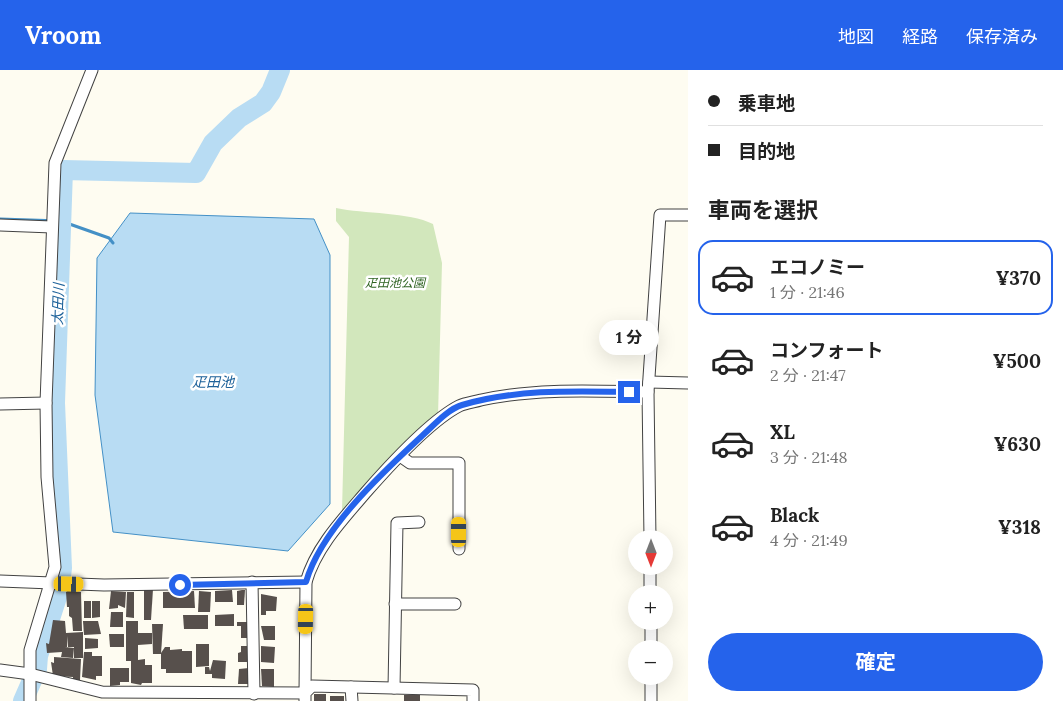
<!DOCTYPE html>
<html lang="ja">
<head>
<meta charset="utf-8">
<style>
	:root { --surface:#fff; --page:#f2f2f2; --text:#222; --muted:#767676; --line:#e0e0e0; --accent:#2563eb }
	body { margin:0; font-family:Lora,"Noto Sans JP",serif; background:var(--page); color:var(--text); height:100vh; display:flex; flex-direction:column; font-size:19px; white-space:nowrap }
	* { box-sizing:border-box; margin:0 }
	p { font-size:16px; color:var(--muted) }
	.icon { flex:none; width:28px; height:28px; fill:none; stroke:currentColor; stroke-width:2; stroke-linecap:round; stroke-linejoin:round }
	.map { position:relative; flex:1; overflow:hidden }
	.side { display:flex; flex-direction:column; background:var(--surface); width:375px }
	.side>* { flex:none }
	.top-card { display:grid; align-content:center; height:110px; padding:0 20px; background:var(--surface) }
	.needle { width:32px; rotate:180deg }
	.fabs { position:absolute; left:628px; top:460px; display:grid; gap:10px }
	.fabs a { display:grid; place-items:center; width:45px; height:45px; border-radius:50%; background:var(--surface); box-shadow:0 5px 20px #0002; font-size:25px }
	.end { position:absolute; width:22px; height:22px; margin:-11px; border:6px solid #2563eb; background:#fff; box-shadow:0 0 0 2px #fff }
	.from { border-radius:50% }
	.bubble { position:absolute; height:35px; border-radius:18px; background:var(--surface); box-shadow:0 5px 20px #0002; font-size:16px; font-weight:700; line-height:35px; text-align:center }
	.car { position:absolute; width:15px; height:30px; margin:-15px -8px; border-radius:6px; box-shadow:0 0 4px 1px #0007; background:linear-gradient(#f5c518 24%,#345 0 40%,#f5c518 0 76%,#345 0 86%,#f5c518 0) }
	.top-card b { display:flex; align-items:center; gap:18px; height:48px; font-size:19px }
	.top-card b+b { border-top:1px solid var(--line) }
	.top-card i { width:12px; height:12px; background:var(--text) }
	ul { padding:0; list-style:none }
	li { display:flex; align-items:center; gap:15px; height:75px; margin:0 10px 8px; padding:0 10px; border:2px solid transparent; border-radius:15px }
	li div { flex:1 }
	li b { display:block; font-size:19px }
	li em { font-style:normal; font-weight:700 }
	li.active { border-color:var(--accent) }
	li>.icon { width:45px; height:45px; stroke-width:1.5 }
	h2 { padding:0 20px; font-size:22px; line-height:60px }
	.cta { display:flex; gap:10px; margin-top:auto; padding:10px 20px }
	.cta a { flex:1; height:58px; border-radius:30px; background:var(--accent); color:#fff; font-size:20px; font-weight:700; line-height:58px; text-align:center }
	header { display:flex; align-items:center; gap:30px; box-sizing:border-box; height:70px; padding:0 25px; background:var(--accent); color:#fff }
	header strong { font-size:24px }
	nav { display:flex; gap:28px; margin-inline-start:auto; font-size:18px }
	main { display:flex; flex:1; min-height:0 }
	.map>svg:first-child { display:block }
	.green { fill:#d2e7bc }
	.water { fill:#b8dcf3; stroke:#4490c6 }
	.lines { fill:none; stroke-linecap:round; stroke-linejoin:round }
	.stream { stroke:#4490c6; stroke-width:3 }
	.river { stroke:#b8dcf3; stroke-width:20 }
	.building { fill:#57504c }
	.minor-casing { stroke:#424242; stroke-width:13 }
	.minor { stroke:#fff; stroke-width:11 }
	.route { stroke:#2563eb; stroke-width:6 }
	.labels { text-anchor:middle; stroke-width:5; stroke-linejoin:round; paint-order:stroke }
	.park-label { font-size:12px; font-style:italic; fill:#2f6322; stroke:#fff }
	.water-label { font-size:14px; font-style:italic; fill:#1e629a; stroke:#fff }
</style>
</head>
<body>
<header>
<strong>Vroom</strong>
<nav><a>地図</a><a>経路</a><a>保存済み</a></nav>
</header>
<main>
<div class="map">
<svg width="688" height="631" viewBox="0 0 688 631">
	<rect width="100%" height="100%" fill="#fefcf1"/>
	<!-- green -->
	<path class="green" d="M336 138C364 144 409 142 433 154L442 193 438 346 342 441 349 167 336 151Z"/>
	<!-- water -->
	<polygon class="water" points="130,143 314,149 330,185 330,434 288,481 113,462 95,325 97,188"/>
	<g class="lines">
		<!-- stream -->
		<polyline class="stream" points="0,149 61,151 109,168 113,173"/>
		<!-- river -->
		<polyline class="river" points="23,631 37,599 38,586 59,521 62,498 55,333 63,100 196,103 213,73 239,48 263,33 271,22 280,0"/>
	</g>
	<!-- building -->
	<g class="building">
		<polygon points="144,519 153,519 151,550 144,550"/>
		<polygon points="69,520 81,522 82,561 73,561 72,548 69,546 69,537 67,537 66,522"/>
		<polygon points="232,520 233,532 215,532 215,521"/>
		<polygon points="242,520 245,520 244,535 237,535 237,521"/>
		<polygon points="111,521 126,522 125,538 118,535 118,538 109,539"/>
		<polygon points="194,521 195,538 163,538 163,522"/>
		<polygon points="199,521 211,522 210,542 198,542"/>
		<polygon points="127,522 134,522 134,548 126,547"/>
		<polygon points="261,524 277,527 276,541 266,541 266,545 261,545"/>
		<rect x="84" y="531" width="7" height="17"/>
		<polygon points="92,531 100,531 100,547 92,548"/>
		<polygon points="111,542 123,542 123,557 110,557"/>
		<polygon points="234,544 234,556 215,556 215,545"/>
		<polygon points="183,545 208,545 208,559 184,559"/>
		<polygon points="53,550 65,551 66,563 83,562 83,588 74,588 74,577 68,577 68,566 67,577 65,577 74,578 73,588 61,587 62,582 47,583 46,573 49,574"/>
		<polygon points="83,551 98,551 101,564 84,565"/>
		<polygon points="126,551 138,551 138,563 152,563 152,574 138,575 138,590 145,589 145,595 152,595 152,613 142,613 141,615 131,613 131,591 126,591"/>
		<polygon points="237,552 248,552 248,568 241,568 241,556 237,556"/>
		<polygon points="152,554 163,554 161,584 153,584"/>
		<polygon points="261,556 275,556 275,570 264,570"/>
		<polygon points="109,564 124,564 124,577 110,577"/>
		<polygon points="85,568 98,569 98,578 85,579"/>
		<polygon points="196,574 209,574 209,596 196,597"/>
		<polygon points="241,576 248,576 248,592 238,592 238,583 241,582"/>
		<polygon points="261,576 275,577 274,593 261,592"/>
		<polygon points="165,577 170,577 170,580 182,579 182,581 192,581 192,603 166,603 166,599 161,599 161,583"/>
		<polygon points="84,582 92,582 92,586 102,586 102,606 96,606 96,610 82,607"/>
		<polygon points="54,587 81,589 80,610 73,610 73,607 53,606 51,592 54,593"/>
		<polygon points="213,590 226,591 225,609 212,608 212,604 205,604 205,597 209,597 210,601"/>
		<polygon points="110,598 129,598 129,612 120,612 120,615 110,616"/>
		<polygon points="249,598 249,614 238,614 239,599"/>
		<polygon points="261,599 274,599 274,617 262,616"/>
		<rect x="314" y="624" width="12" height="7"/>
		<rect x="404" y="625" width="16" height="6"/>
		<rect x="330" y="626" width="14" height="5"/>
	</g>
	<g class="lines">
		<defs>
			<g id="minor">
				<polyline points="0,155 52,157"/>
				<polyline points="649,312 688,313"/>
				<polyline points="0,334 46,333"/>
				<polyline points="400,386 410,393 459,393 459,479"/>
				<polyline points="650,469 648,322 660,145 688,145"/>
				<polyline points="650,496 650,524"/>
				<polyline points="0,511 104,515 306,512"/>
				<polyline points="252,512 254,624"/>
				<polyline points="395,534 455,534"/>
				<polyline points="651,551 651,579"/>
				<path d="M0 600 30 604 102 622 305 623 306 512C316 477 343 449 367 421 389 396 430 351 459 336 465 333 474 332 481 330 535 318 593 321 648 322"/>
				<polyline points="651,606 651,631"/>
				<polyline points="351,617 352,631"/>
				<polyline points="394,618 397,453 419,452"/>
				<polyline points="30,631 30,580 55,497 47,407 46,333 55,93 92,0"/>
				<polyline points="305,631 305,623 312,616 473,620 473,631"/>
			</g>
		</defs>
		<!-- minor casing -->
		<use href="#minor" class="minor-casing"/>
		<!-- minor -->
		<use href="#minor" class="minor"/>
	</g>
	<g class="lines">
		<!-- route -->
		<path class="route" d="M180 515 306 512C321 459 383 402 423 365 434 355 448 339 462 335 516 319 573 321 629 322"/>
	</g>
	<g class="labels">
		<!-- park labels -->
		<g class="park-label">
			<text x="395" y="217">疋田池公園</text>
		</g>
		<!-- water labels -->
		<g class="water-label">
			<text transform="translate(58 234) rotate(-88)" y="5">太田川</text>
			<text x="213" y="317">疋田池</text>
		</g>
	</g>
</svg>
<div class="fabs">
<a><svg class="needle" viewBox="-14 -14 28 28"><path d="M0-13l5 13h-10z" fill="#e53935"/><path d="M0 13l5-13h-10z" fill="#767676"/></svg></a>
<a>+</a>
<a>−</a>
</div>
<i class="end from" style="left:180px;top:515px"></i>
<i class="end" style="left:629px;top:322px"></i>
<div class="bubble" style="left:599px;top:250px;width:60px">1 分</div>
<i class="car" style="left:459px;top:462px;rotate:0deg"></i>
<i class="car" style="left:69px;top:514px;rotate:91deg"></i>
<i class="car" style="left:306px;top:549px;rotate:181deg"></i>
</div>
<section class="side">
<div class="top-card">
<b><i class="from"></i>乗車地</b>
<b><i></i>目的地</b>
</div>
<h2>車両を選択</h2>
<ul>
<li class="active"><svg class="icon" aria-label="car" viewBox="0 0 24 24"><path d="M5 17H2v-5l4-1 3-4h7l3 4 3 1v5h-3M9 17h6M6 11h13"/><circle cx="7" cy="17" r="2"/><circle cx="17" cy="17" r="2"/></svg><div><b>エコノミー</b><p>1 分 · 21:46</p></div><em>¥370</em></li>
<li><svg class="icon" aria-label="car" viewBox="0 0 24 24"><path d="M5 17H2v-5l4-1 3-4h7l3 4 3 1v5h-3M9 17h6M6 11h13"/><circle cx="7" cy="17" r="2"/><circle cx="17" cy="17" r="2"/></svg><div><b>コンフォート</b><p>2 分 · 21:47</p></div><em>¥500</em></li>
<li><svg class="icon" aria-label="car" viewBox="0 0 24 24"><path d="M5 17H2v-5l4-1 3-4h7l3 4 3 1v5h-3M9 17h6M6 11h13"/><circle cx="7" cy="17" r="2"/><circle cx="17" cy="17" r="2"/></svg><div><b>XL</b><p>3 分 · 21:48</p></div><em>¥630</em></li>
<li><svg class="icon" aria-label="car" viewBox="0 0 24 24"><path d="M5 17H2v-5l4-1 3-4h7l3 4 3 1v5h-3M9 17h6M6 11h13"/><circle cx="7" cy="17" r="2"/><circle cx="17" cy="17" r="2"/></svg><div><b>Black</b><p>4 分 · 21:49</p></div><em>¥318</em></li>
</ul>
<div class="cta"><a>確定</a></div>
</section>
</main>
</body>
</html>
